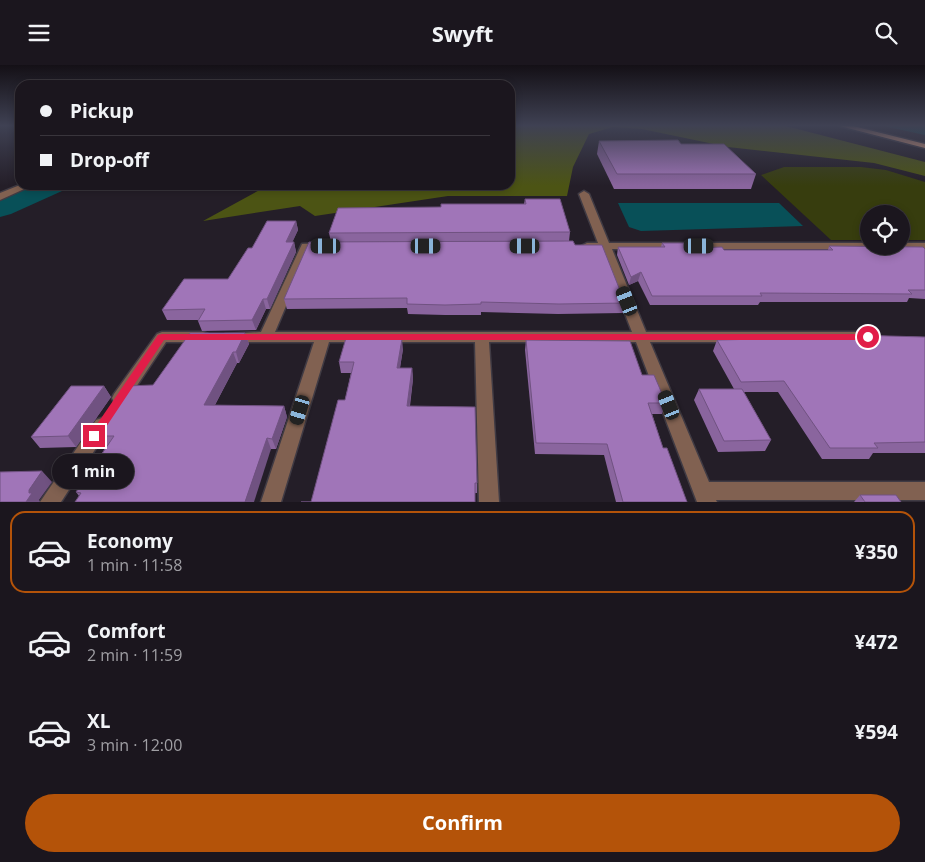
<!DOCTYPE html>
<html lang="en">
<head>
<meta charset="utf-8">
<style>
	:root { --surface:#1b161e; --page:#241f27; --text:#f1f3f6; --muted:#a09fa4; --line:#39353c; --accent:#b45309 }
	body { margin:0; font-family:"Open Sans",sans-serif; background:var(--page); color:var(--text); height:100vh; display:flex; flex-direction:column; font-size:19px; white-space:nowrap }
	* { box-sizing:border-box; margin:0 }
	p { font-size:16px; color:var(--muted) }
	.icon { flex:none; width:28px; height:28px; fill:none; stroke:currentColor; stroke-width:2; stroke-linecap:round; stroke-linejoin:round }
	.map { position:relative; height:437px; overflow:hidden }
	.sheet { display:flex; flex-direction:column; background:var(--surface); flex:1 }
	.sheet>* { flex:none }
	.hud { position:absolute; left:15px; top:15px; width:500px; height:110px; border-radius:15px; box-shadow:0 2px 8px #0003,0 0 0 1px var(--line); display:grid; align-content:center; height:110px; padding:0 25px; background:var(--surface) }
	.controls { position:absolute; left:860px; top:140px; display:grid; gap:10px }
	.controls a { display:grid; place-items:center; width:50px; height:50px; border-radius:50%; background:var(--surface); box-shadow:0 2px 8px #0003,0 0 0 1px var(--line); font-size:25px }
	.end { position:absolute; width:22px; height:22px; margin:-11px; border:6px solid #e11d48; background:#fff; box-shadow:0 0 0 2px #fff }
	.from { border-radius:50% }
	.bubble { position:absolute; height:35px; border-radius:18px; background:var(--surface); box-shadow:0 2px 8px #0003,0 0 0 1px var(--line); font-size:16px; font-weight:700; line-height:35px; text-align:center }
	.car { position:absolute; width:15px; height:30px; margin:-15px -8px; border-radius:6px; box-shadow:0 0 4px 1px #0007; background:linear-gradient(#222 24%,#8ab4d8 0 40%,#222 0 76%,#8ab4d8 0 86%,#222 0) }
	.hud b { display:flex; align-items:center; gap:18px; height:48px; font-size:19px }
	.hud b+b { border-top:1px solid var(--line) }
	.hud i { width:12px; height:12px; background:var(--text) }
	ul { padding:9px 0 0; list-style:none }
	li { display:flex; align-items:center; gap:15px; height:82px; margin:0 10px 8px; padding:0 15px; border:2px solid transparent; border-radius:15px }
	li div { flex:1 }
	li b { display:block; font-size:19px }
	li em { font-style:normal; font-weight:700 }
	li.selected { border-color:var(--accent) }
	li>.icon { width:45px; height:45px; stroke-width:1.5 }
	.primary-button { display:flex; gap:10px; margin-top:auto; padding:10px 25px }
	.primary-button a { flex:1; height:58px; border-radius:30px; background:var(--accent); color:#fff; font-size:20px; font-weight:700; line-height:58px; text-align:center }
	header { display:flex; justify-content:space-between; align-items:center; height:65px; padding:0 25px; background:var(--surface); font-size:22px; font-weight:700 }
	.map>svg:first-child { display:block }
	.green { fill:#373d0e }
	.forest { fill:#4c5414 }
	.water { fill:#085058 }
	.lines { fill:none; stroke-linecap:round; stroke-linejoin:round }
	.river { fill:#085058; fill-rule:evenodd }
	.street-casing { stroke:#403b44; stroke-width:3 }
	.primary-casing { stroke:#403b44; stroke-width:3 }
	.street { fill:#816151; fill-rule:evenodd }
	.primary { fill:#e3a17f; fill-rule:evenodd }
	.wall { fill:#8a659e }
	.shaded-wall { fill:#705281 }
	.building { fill:#a075b8; stroke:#705281 }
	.route { fill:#e11d48 }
</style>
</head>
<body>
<header><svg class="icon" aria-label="menu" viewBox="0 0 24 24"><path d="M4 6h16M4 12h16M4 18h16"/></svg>Swyft<svg class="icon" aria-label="search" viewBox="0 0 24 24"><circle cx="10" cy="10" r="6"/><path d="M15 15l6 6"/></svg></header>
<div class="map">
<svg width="925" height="437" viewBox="0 0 925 437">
	<rect width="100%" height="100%" fill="#241e28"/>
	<!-- green -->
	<polygon class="green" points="784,102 861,102 886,105 925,117 925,175 901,175 901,149 869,149 869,175 831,175 761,110"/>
	<!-- forest -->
	<polygon class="forest" points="510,60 782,60 925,97 925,111 874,98 728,82 642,64 613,62 589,69 573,102 567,131 448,131 315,151 300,141 203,156 265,122 274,120 510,120"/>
	<!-- water -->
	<g class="water">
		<polygon points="879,60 925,60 925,70"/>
		<polygon points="618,138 779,138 803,161 641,166 629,162"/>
	</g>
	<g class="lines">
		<!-- river -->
		<polygon class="river" points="25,120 66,120 62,126 11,149 0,152 0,130"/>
		<defs>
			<g id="street">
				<polygon points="20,120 33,120 0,135 0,128"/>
				<polygon points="584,126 589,129 609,178 869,178 869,181 901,181 901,178 925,178 925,184 612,184 646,267 860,267 865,269 867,272 865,275 860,277 650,277 709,417 925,417 925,435 716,435 717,437 697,437 636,277 489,277 499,437 479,437 475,277 329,277 281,437 261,437 314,277 230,277 225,275 223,272 225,269 261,267 302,179 322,178 328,181 322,184 310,184 275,267 632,267 600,184 587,184 581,181 587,178 598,178 579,129"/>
				<polygon points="162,267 203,267 208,269 210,272 208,275 203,277 166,277 126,337 120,339 114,337 112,333 114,329 157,269"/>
				<polygon points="102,353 108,355 111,360 61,437 40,437 96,355"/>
			</g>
			<polygon id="primary" points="836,60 849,60 925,79 925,83"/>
		</defs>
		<!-- street casing -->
		<use href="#street" class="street-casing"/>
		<!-- primary casing -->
		<use href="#primary" class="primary-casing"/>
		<!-- street -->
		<use href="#street" class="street"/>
		<!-- primary -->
		<use href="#primary" class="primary"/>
	</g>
	<!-- wall -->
	<g class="wall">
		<polygon points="599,76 681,79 756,109 751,124 614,124 597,89"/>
		<polygon points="525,134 570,167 569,176 331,177 329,168 441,142 524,139"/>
		<polygon points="296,156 298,165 292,177 294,177 296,187 270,244 266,244 256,265 202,266 198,256 198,255 167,255 162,245 228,214"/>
		<polygon points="662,178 691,183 724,185 828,185 829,181 925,184 925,234 909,233 907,237 760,237 758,240 650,240 638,216 629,220 617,190 618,182 661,182"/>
		<polygon points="575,180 625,238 623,248 558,249 481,247 481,250 445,250 408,249 407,243 287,244 284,234"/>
		<polygon points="245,268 249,279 239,298 237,298 215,340 284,341 287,352 276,384 271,384 79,431 76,427 106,382 99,382 92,371 153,320"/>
		<polygon points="852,270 925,272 925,388 873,388 869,394 822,394 778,327 744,327 771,375 765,386 718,387 694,335 699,324 734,324 713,286 717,275 851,272"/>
		<polygon points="526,275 642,310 666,338 662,349 652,349 663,383 687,437 616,437 604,390 535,389 525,285"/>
		<polygon points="403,284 400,303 412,303 413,314 410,341 477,418 477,428 311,437 345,335 351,308 341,308 339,297"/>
		<polygon points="104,321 111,332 76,382 40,383 31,372"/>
		<polygon points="860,430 901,437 854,437"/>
	</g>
	<!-- shaded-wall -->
	<g class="shaded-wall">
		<polygon points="296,156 298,165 288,187 286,177"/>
		<polygon points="294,177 296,187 270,244 267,234"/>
		<polygon points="641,207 638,216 629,220 631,212"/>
		<polygon points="263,234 266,244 256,265 252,255"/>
		<polygon points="245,268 249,279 239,298 236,287"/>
		<polygon points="402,274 403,284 398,314 397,303"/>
		<polygon points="233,287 237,298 209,351 204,340"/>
		<polygon points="412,303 413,314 408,352 407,341"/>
		<polygon points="104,321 111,332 76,382 68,371"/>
		<polygon points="284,341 287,352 276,384 272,374"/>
		<polygon points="267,373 271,384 254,437 245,437"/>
		<polygon points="42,406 52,417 39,435 40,437 26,437 29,428 29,425"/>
	</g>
	<!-- building -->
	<g class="building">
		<polygon points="678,75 681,79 724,79 756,109 617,109 599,76"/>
		<polygon points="525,134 560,134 570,167 329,168 338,143 441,142 441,139 526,139"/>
		<polygon points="267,156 296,156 286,177 294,177 267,234 263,234 252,255 198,256 205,244 162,245 184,214 228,214 248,183 252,183"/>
		<polygon points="573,176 575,180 602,180 625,238 559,239 481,237 481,239 445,240 407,239 407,233 284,234 309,177"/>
		<polygon points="662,178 688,178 691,183 722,182 724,185 833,185 829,181 923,182 925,184 925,225 908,225 912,229 760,228 762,231 652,231 641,207 631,212 618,182 665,182"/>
		<polygon points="190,268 245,268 236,287 233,287 204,340 284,341 272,374 267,373 245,437 75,437 81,428 76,427 114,371 92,371 126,321 153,320"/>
		<polygon points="852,270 925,272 925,377 874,378 878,383 830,383 784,316 741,317 717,275 853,272"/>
		<polygon points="346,273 402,274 397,303 412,303 407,341 475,342 477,418 475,418 475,437 301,437 311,437 338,335 345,335 354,297 339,297"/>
		<polygon points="526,275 630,276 642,310 654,310 666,338 648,338 663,383 667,383 687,437 623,437 607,379 536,378"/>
		<polygon points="71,321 104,321 68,371 31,372"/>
		<polygon points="699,324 742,324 771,375 724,376"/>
		<polygon points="42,406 29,425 29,428 32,428 26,437 0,437 0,407"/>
		<polygon points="860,430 896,430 901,437 865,437"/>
	</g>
	<!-- sky -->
	<linearGradient id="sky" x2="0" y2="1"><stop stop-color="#141016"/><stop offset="0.5" stop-color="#3f4153"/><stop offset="1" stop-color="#3f4153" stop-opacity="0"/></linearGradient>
	<rect width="925" height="121" fill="url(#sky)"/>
	<!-- route -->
	<polygon class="route" points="162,269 868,269 873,272 868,275 164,275 98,374 91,374 89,371 91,368 158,270"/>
</svg>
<div class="controls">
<a><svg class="icon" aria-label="locate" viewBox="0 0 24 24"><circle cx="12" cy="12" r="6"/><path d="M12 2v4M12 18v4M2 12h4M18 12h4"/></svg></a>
</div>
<i class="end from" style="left:868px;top:272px"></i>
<i class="end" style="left:94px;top:371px"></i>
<div class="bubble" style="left:52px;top:389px;width:82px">1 min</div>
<i class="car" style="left:326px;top:181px;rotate:270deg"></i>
<i class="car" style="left:426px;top:181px;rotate:90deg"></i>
<i class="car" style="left:525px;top:181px;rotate:270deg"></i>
<i class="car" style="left:699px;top:181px;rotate:90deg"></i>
<i class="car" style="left:627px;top:236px;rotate:338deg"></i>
<i class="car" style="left:669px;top:340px;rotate:338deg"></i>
<i class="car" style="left:300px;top:345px;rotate:197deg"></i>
<div class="hud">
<b><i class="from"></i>Pickup</b>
<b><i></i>Drop-off</b>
</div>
</div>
<section class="sheet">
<ul>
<li class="selected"><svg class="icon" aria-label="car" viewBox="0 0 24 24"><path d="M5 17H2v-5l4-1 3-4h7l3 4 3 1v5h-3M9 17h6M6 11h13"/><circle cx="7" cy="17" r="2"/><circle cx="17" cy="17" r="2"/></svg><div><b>Economy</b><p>1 min · 11:58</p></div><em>¥350</em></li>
<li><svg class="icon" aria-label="car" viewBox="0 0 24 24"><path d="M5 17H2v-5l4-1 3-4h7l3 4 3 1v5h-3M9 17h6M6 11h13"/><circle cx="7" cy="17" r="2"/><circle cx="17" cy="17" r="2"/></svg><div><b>Comfort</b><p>2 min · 11:59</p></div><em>¥472</em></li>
<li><svg class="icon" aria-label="car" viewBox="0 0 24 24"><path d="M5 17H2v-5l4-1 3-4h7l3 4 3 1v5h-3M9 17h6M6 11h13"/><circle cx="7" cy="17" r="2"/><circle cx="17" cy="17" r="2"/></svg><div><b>XL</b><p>3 min · 12:00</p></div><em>¥594</em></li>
</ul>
<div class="primary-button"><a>Confirm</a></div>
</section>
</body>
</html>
